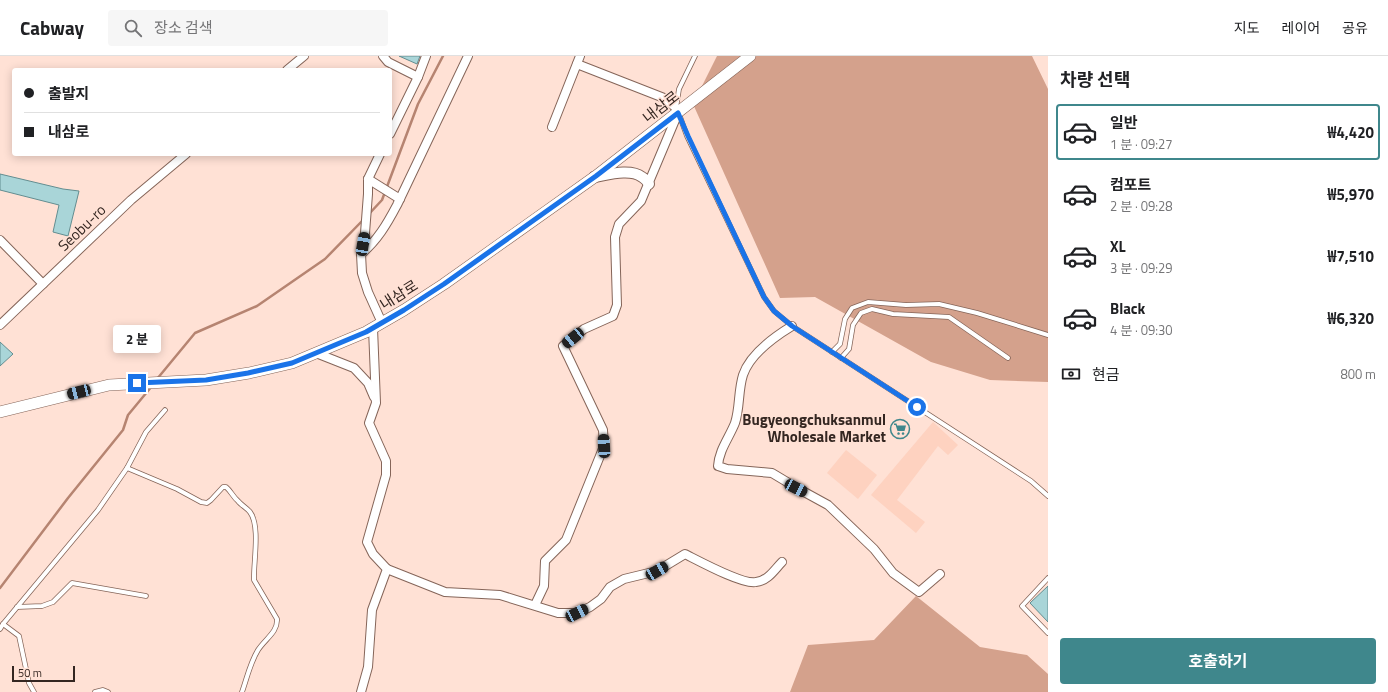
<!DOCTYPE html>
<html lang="ko">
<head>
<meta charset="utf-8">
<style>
	:root { --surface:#fff; --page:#f6f6f6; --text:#202124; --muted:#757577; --line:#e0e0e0; --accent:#3f878c }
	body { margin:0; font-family:"Titillium Web","Noto Sans KR",sans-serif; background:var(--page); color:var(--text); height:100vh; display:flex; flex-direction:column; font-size:15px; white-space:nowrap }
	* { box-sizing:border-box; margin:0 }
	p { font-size:13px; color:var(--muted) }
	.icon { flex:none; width:22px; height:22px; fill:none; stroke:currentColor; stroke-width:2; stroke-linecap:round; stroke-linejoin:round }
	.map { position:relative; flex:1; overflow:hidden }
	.panel { display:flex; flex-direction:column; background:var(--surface); width:340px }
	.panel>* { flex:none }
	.guide { position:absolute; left:12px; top:12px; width:380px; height:88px; border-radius:4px; box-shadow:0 2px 10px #0003; display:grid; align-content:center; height:88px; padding:0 12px; background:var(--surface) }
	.scale { position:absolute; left:12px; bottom:10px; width:63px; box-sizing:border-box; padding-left:4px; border:2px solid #342621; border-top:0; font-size:11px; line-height:14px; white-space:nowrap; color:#342621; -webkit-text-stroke:3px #ffe1d5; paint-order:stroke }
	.end { position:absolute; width:18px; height:18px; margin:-9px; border:5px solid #1a73e8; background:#fff; box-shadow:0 0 0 2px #fff }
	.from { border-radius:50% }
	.bubble { position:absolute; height:28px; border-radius:4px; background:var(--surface); box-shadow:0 2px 10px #0003; font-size:13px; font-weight:700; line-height:28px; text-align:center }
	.car { position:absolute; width:12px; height:24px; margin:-12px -6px; border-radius:5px; box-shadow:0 0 3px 1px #0007; background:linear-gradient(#222 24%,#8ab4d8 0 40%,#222 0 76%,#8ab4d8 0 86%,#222 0) }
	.guide b { display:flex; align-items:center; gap:14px; height:38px; font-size:15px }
	.guide b+b { border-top:1px solid var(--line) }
	.guide i { width:10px; height:10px; background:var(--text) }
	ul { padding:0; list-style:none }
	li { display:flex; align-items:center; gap:12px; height:56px; margin:0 8px 6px; padding:0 4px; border:2px solid transparent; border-radius:4px }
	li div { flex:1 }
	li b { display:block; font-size:15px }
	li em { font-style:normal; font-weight:700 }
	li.current { border-color:var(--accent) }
	li>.icon { width:36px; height:36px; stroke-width:1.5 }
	h2 { padding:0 12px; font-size:18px; line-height:48px }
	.pay { display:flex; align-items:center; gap:10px; height:44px; padding:0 12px; font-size:15px }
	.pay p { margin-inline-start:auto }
	.action { display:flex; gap:8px; margin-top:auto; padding:8px 12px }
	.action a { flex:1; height:46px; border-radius:4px; background:var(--accent); color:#fff; font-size:16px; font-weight:700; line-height:46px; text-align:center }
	header { display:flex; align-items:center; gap:24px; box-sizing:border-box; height:56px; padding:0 20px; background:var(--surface); border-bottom:1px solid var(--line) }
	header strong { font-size:19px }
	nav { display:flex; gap:22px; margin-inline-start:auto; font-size:14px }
	.search { width:280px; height:36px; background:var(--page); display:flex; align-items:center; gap:10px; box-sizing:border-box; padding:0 14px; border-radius:4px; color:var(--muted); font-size:15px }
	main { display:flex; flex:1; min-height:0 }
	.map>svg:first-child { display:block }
	.built { fill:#fed2c0 }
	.forest { fill:#d4a18c }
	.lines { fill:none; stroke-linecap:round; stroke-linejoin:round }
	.stream { stroke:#b68471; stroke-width:2.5 }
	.building { fill:#a9d5d8; stroke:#638d90 }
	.service-casing { stroke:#856559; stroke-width:5.5 }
	.minor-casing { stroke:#856559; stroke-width:10 }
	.tertiary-casing { stroke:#856559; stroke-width:12 }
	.secondary-casing { stroke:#856559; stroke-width:12 }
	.service { stroke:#fff; stroke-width:4 }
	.minor { stroke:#fff; stroke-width:8 }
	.tertiary { stroke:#fff; stroke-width:10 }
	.secondary { stroke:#fff; stroke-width:11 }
	.route { stroke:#1a73e8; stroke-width:5 }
	.labels { text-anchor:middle; stroke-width:3; stroke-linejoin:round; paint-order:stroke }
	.street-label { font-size:15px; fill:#342621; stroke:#ffe1d5 }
	.poi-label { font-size:15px; font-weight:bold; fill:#342621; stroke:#ffe1d5; text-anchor:end }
</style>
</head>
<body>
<header>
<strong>Cabway</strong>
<div class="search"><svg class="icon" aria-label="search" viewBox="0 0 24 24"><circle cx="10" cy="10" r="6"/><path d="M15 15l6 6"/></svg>장소 검색</div>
<nav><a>지도</a><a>레이어</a><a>공유</a></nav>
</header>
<main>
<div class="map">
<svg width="1048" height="636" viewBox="0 0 1048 636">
	<rect width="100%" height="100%" fill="#ffe1d5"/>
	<!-- built -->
	<g class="built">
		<polygon points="933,366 958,389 948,399 938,390 897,444 925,466 916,477 871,439"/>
		<polygon points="846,394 877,419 858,443 827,417"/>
	</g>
	<!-- forest -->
	<g class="forest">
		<polygon points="717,0 1032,0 1048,33 1048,326 990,324 931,306 815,241 780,242 693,48"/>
		<polygon points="916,540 980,591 1027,599 1048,618 1048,636 790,636 808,589 874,584"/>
	</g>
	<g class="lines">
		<!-- stream -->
		<g class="stream">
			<polyline points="369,158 382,144 418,48 443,0"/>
			<polyline points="157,323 195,277 257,250 325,203 364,163"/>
			<polyline points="0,532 68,442 123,374 128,359 152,330"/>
		</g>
	</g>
	<!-- building -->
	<g class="building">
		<polygon points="399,0 420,0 417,8"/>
		<polygon points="0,118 63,133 79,135 68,180 53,176 59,149 0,134"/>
		<polygon points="0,286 13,298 0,310"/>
		<polygon points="1048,530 1048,566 1030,547"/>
	</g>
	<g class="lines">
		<defs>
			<g id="service">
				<polyline points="676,52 679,33 695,0"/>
				<polyline points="679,58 687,80 764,241 774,255 792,270 1031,425 1048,440"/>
				<polyline points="832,296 840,288 845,263 852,252 868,246 906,249 939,248 977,257 1048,279"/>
				<polyline points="841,302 849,293 853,269 861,257 872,253 893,258 949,261 1008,302"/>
				<path d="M127 412 177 433 201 446 207 447 211 444 223 431H226C231 435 233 441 238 445 241 449 247 452 250 456 260 469 254 503 254 520V524L277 563C278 576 265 583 258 594 250 607 247 622 242 636"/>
				<polyline points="1048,522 1022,550 1048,577"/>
				<polyline points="17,551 42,550 53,546 72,527 146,540"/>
				<polyline points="3,568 19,580 29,627 34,636"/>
				<polyline points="0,573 3,568 98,454 127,412 146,376 165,354"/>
				<polyline points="95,636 103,634 108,636"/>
			</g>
			<g id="minor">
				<polyline points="383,0 388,6 418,21"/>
				<polyline points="577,8 664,42 676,52"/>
				<polyline points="287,14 304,0"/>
				<polyline points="552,71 580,0"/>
				<polyline points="390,78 418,21 426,0"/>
				<polyline points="380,98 368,123 368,138 365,177 361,198 362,217 368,236 382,267"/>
				<polyline points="368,123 400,143"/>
				<polyline points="0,184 43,228"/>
				<path d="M361 198C377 185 387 168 397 149L468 0"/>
				<polyline points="0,269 131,144 186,98"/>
				<path d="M792 270C774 281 750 298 743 319 738 335 740 352 735 367 729 382 719 394 718 410L727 413 772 417 797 432 828 449 874 493 893 517 919 536 940 518"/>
				<polyline points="316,297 354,312 368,327 374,341"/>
				<path d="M387 513 445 536 500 539 558 557H577L590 551 601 543 610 531 624 523 657 515 685 498C699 505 743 529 756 526 768 525 775 513 782 506"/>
				<polyline points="535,549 544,530 545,505 566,484 604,390 603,374 563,290 584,273 613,260 617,249 615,181 619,168 641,145 678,57"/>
				<polyline points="361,636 368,611 372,554 387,513 373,498 367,486 386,419 386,405 369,367 376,347 373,272"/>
			</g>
			<path id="tertiary" d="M594 121C607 119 630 112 642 121 644 122 647 125 649 128"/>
			<polyline id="secondary" points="0,356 109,329 206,324 249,317 292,307 366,276 404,254 444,228 596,120 750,0"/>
		</defs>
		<!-- service casing -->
		<use href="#service" class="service-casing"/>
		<!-- minor casing -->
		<use href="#minor" class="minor-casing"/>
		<!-- tertiary casing -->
		<use href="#tertiary" class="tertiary-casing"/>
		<!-- secondary casing -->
		<use href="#secondary" class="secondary-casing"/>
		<!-- service -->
		<use href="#service" class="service"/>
		<!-- minor -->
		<use href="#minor" class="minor"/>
		<!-- tertiary -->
		<use href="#tertiary" class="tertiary"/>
		<!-- secondary -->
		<use href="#secondary" class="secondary"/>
	</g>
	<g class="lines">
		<!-- route -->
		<polyline class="route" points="137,327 206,324 248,317 292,307 366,276 404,254 444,228 596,120 678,57 688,80 764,241 774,255 792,270 917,351"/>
	</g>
	<!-- icons -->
	<defs>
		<symbol id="supermarket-ring" viewBox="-11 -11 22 22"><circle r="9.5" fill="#ffe1d5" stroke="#3f878c" stroke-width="1.5"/><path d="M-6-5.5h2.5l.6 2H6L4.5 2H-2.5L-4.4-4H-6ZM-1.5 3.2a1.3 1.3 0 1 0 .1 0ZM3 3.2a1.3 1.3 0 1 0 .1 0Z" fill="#3f878c"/></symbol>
	</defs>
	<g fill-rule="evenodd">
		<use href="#supermarket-ring" x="889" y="362" width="22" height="22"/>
	</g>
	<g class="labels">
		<!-- street labels -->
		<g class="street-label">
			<text transform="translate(661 51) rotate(-38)" y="5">내삼로</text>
			<text transform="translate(82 172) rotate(-44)" y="5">Seobu-ro</text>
			<text transform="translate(399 239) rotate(-32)" y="5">내삼로</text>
		</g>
		<!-- poi labels -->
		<g class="poi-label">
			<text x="886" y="369">Bugyeongchuksanmul<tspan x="886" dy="17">Wholesale Market</tspan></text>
		</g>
	</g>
</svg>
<div class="scale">50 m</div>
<i class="end from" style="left:917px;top:351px"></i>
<i class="end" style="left:137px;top:327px"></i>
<div class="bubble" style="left:113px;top:269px;width:48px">2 분</div>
<i class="car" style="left:363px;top:188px;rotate:10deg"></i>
<i class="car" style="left:573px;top:282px;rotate:231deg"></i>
<i class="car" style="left:79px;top:336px;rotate:256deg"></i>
<i class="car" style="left:604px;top:390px;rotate:357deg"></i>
<i class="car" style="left:796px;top:432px;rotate:117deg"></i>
<i class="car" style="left:657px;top:515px;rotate:60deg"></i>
<i class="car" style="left:577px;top:557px;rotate:64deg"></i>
<div class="guide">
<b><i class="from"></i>출발지</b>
<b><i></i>내삼로</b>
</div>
</div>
<section class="panel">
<h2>차량 선택</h2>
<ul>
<li class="current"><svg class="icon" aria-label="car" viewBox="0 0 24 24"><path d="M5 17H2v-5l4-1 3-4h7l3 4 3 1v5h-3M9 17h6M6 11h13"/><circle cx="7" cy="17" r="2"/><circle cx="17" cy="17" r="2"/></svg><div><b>일반</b><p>1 분 · 09:27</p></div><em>₩4,420</em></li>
<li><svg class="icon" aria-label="car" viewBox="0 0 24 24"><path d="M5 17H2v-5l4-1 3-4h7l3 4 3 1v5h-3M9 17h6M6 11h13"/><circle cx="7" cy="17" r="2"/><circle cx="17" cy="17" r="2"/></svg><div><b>컴포트</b><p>2 분 · 09:28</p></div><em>₩5,970</em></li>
<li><svg class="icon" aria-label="car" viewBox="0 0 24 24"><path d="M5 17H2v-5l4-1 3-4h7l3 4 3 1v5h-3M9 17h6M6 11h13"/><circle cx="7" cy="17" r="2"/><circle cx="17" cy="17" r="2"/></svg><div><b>XL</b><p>3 분 · 09:29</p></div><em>₩7,510</em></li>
<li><svg class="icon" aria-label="car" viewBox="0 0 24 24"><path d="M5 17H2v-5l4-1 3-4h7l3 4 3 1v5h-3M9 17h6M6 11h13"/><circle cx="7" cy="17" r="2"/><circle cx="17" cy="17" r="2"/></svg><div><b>Black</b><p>4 분 · 09:30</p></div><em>₩6,320</em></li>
</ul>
<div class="pay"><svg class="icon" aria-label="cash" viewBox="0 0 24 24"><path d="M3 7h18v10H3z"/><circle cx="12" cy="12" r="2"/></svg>현금<p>800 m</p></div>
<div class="action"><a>호출하기</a></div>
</section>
</main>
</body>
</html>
